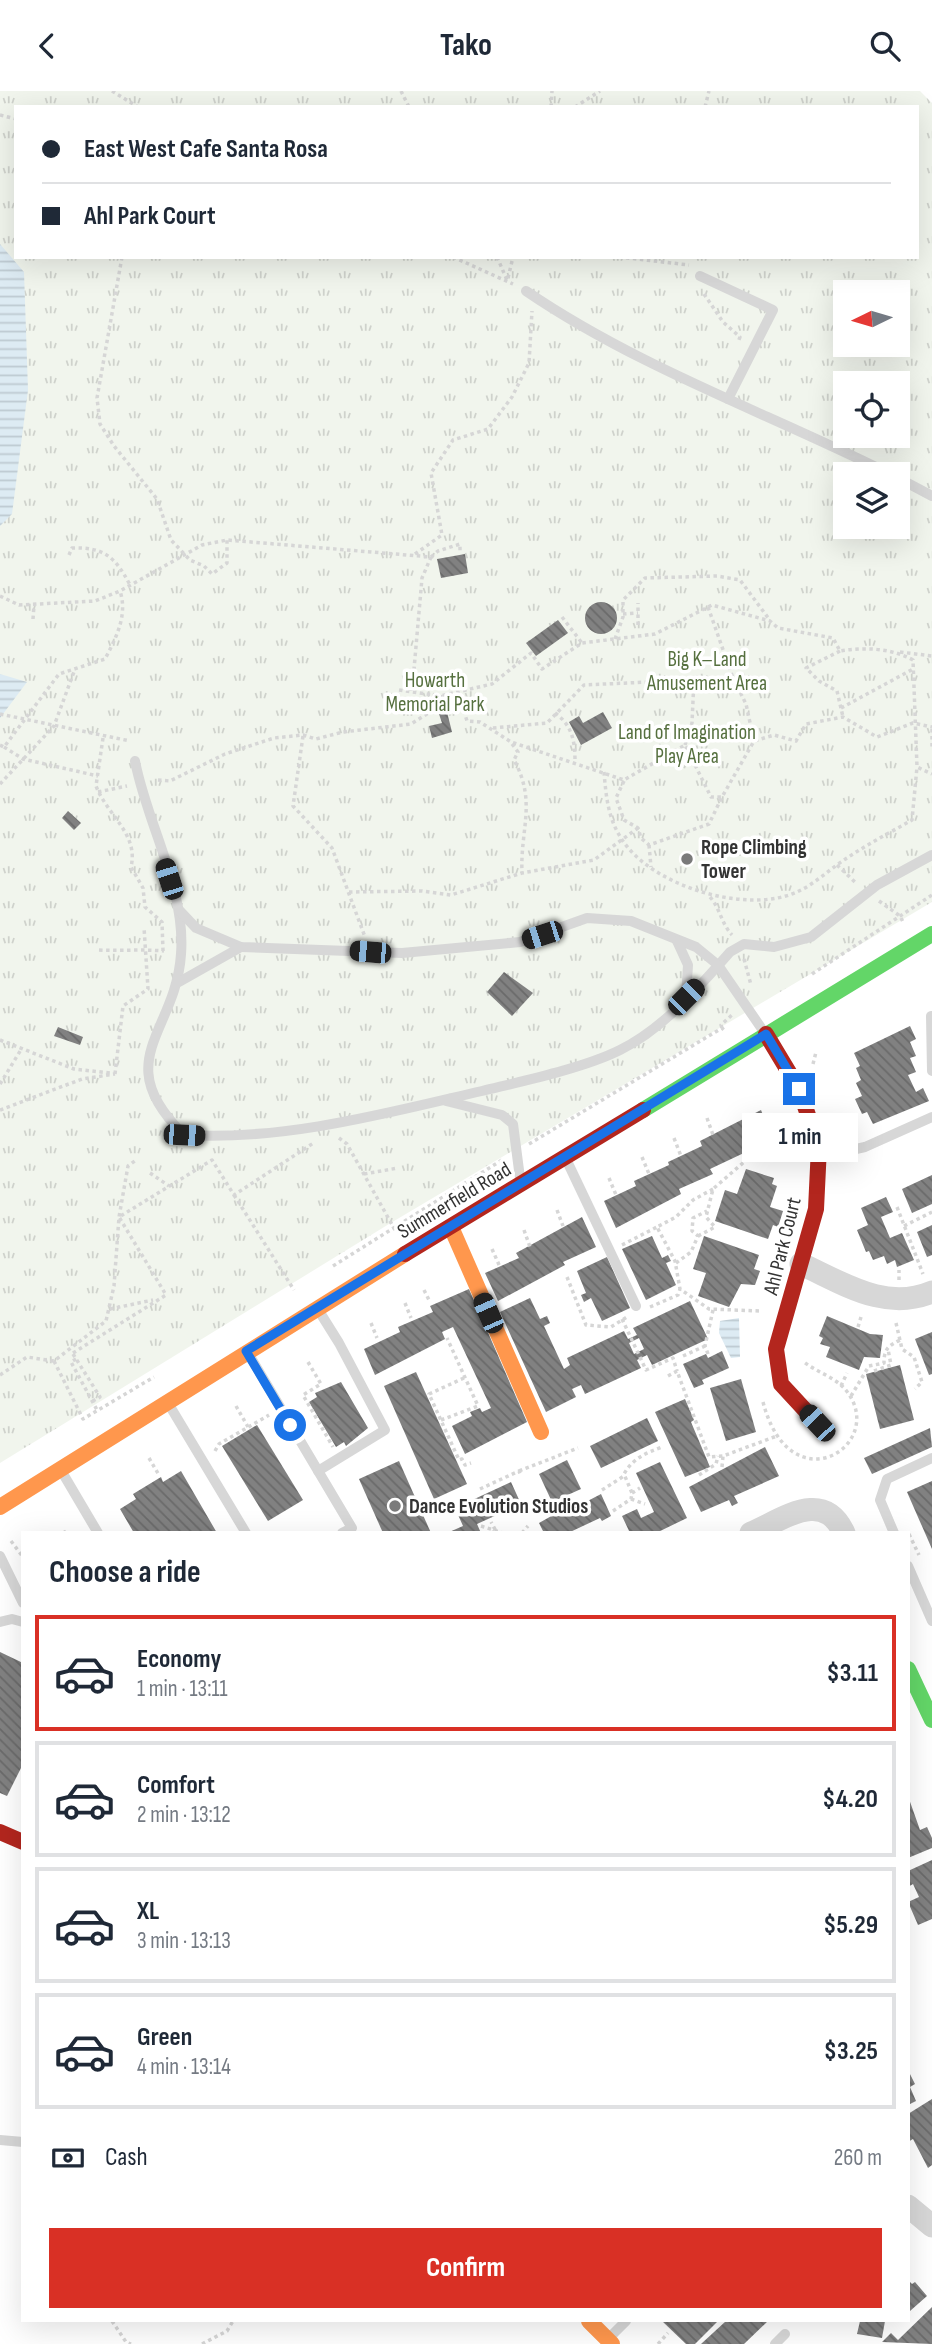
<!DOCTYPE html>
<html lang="en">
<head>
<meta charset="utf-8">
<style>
	:root { --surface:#fff; --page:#f6f6f7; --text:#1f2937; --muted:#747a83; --line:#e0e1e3; --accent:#d93025 }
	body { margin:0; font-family:"Sofia Sans Condensed",sans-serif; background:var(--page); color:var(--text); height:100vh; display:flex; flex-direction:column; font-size:26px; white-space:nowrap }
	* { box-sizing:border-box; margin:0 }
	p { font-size:23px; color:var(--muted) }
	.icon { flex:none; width:38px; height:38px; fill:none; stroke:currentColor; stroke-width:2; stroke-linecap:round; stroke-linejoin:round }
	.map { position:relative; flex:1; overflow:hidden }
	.details { position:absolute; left:21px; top:1440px; width:889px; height:791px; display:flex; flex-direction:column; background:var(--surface); border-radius:0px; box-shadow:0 7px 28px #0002 }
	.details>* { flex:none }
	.top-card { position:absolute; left:14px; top:14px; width:905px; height:154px; border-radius:0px; box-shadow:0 7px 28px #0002; display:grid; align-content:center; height:154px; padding:0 28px; background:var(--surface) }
	.needle { width:46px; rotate:265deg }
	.fabs { position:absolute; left:833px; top:189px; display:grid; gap:14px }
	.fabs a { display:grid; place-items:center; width:77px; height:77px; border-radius:0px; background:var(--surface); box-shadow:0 7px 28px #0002; font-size:35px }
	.end { position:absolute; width:32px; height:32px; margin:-16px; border:9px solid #1a73e8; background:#fff; box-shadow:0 0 0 4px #fff }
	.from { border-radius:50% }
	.bubble { position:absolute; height:49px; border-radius:0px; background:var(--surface); box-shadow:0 7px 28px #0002; font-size:23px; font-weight:700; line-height:49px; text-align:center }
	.car { position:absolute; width:21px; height:42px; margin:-21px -10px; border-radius:9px; box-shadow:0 0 5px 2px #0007; background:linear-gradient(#222 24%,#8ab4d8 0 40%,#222 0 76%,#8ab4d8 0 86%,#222 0) }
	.top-card b { display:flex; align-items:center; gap:24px; height:66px; font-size:26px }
	.top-card b+b { border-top:2px solid var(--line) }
	.top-card i { width:18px; height:18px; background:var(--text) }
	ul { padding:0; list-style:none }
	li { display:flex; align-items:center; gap:21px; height:116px; margin:0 14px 10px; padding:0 14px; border:4px solid var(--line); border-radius:0px }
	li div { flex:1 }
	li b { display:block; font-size:26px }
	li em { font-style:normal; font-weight:700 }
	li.selected { border-color:var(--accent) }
	li>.icon { width:63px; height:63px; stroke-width:1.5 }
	h2 { padding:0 28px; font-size:32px; line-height:84px }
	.pay { display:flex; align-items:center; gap:18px; height:77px; padding:0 28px; font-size:26px }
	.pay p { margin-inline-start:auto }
	.button { display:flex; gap:14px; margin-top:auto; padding:14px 28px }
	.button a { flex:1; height:80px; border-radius:0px; background:var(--accent); color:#fff; font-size:28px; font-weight:700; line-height:80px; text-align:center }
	header { display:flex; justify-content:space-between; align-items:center; height:91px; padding:0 28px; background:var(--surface); font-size:32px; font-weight:700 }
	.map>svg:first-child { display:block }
	.park { fill:url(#park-tufts); fill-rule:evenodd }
	.water { fill:url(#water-rules) }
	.building { fill:url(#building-back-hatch); fill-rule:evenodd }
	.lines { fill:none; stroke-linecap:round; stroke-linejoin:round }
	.path { stroke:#d6d6d6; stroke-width:3.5; stroke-dasharray:3.5 3.5; stroke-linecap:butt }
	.lane { stroke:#d7d7d7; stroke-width:10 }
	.street { stroke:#d7d7d7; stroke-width:23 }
	.fast { stroke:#63d668; stroke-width:16 }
	.slow { stroke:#ff974d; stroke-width:16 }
	.jam { stroke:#b3261e; stroke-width:16 }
	.route { stroke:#1a73e8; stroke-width:9 }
	.poi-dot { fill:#7a7a7a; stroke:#fff; stroke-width:2.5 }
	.labels { text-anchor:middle; stroke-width:7; stroke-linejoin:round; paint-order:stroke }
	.park-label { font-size:21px; fill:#56703f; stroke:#fff }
	.poi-label { font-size:21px; font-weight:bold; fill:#333; stroke:#fff; text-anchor:start }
	.street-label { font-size:21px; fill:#333; stroke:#fff }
</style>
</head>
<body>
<header><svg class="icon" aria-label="back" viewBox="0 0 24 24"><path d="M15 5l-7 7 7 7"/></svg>Tako<svg class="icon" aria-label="search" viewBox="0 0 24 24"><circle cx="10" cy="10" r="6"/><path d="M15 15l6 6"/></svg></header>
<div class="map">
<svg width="932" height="2253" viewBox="0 0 932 2253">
	<defs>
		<pattern id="park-tufts" width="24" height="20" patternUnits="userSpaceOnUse" patternTransform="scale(1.75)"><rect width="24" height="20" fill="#f1f5ed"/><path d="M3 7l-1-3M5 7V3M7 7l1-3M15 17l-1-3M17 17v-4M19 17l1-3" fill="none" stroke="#cfd2cc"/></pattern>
		<pattern id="water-rules" width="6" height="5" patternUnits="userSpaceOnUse" patternTransform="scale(1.75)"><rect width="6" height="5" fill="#ddebf3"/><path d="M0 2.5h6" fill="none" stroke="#becad1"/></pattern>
		<pattern id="building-back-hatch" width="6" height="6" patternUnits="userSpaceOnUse" patternTransform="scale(1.75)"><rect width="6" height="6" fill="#818181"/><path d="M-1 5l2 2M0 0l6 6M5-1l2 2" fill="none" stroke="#6a6a6a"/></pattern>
	</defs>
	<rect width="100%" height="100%" fill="#fff"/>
	<!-- park -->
	<path class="park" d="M0 0H920L932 12V811L389 1133 0 1372ZM16 16H917V166H16ZM845 201H898V254H845ZM845 292H898V345H845ZM845 383H898V436H845Z"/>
	<!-- water -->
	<g class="water">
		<polygon points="0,153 24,181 28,299 12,423 0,435"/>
		<polygon points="0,583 27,591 0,627"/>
		<polygon points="739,1227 740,1266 731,1267 719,1242 720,1230"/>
	</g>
	<!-- building -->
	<g class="building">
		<polygon points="465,463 468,482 441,487 437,468"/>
		<circle cx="601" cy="527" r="16"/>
		<polygon points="558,529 568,542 536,565 526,552"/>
		<polygon points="447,621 452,641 432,647 429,635 442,632 439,623"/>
		<polygon points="603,621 612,637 581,654 569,631 579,625 583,632"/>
		<polygon points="68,720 81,732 74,739 62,727"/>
		<polygon points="504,881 533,902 512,925 487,901"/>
		<polygon points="910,935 916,948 910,951 916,965 910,967 916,981 908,984 916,1001 923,997 929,1010 873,1033 867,1021 862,1023 855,1008 862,1005 856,992 861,989 856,977 860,975 854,962"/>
		<polygon points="58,936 83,946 80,954 54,945"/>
		<polygon points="761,1019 775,1054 748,1066 746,1061 710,1078 713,1083 679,1098 681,1103 616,1137 604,1110 636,1095 634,1090 669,1074 668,1071 702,1055 700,1050"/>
		<polygon points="746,1078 774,1087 772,1093 777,1095 770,1116 783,1120 778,1136 773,1134 768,1148 715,1130 725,1099 737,1103"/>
		<polygon points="932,1084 932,1113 912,1122 902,1098"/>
		<polygon points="886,1106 893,1121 881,1126 890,1147 902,1142 914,1169 897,1176 895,1169 887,1173 884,1165 873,1169 869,1160 866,1161 857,1139 868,1134 861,1117"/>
		<polygon points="582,1126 596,1156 563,1171 565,1174 498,1210 485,1182 519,1167 516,1162"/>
		<polygon points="932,1134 932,1164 927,1166 917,1141"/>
		<polygon points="652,1145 662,1167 668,1164 671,1170 666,1172 676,1194 646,1209 622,1158"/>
		<polygon points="704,1145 759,1164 754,1178 760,1180 755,1194 741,1193 729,1216 698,1205 706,1182 693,1178"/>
		<polygon points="607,1166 630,1217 602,1230 591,1207 584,1211 581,1204 586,1202 577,1180"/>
		<polygon points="469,1198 527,1331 465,1363 452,1335 472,1325 470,1321 480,1317 482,1321 491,1317 453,1236 442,1241 445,1248 375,1284 364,1258 400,1241 398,1236 433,1221 430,1215"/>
		<path d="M530 1207 540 1228 547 1225 550 1232 544 1235 564 1278 570 1274 567 1267 624 1240 628 1248 637 1244 633 1237 690 1210 708 1248 652 1274 647 1264 637 1269 641 1277 585 1303 581 1294 572 1298 576 1306 546 1321 500 1221ZM639 1247 644 1258 634 1263 629 1252Z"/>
		<polygon points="827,1225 870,1243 883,1244 880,1267 864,1266 859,1279 826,1266 830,1256 820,1253 823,1247 819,1245"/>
		<polygon points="932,1241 932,1283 929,1284 915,1248"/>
		<polygon points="722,1260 729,1277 702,1289 704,1293 694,1297 683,1273 706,1263 708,1267"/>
		<polygon points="900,1274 914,1329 880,1338 866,1283"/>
		<polygon points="416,1281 467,1393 434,1408 384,1295"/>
		<polygon points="741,1288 756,1341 726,1350 710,1297"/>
		<polygon points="341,1291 368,1337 346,1355 344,1351 336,1356 309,1311 317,1306 315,1302"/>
		<polygon points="685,1308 694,1329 691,1331 710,1376 685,1386 655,1321"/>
		<polygon points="647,1327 658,1350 601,1377 590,1355"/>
		<polygon points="257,1334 303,1409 268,1430 222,1355"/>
		<polygon points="930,1337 932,1356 872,1383 864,1367"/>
		<polygon points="765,1356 779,1385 734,1405 738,1412 732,1415 729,1409 701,1421 689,1396"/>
		<polygon points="567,1369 581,1398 552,1411 539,1383"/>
		<polygon points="399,1370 431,1442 383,1442 359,1388"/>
		<polygon points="660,1371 687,1427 656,1442 630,1442 622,1425 637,1418 641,1427 654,1421 636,1382"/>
		<polygon points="181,1380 217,1442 134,1442 120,1418 136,1408 133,1403 161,1386 163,1391"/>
		<polygon points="932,1390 932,1458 907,1401"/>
		<polygon points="511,1391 521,1413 477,1433 481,1442 447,1442 463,1435 455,1417"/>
		<polygon points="601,1403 611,1425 602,1430 600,1427 568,1442 544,1442 539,1432 578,1410 580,1414"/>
		<polygon points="0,1561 23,1572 23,1673 7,1705 0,1702"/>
		<polygon points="908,1705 920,1739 927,1736 932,1747 932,1757 908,1767"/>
		<polygon points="932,1769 932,1828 918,1834 908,1811 919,1806 913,1793 908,1796 908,1780"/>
		<polygon points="908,1979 915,1993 910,1996 916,2010 908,2014"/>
		<polygon points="932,2008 932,2074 928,2077 913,2048 908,2051 908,2023"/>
		<polygon points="908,2189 912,2193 915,2191 927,2205 910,2220"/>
		<polygon points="932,2216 932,2253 882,2251 891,2242 898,2249"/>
		<polygon points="662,2230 718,2230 695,2253 686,2253"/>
		<polygon points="726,2230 768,2230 744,2253 701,2253"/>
		<polygon points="860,2230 885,2230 882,2247 857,2243"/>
	</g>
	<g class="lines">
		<!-- path -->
		<g class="path">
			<polyline points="112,0 138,16"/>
			<polyline points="401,0 409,16"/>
			<polyline points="551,16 552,0"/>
			<polyline points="575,16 600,0"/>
			<polyline points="705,16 709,0"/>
			<polyline points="0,24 16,28"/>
			<polyline points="122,166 97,307 100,333 114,355 157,408 171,449 190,469 204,475 212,483 227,472 227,449"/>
			<polyline points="453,166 513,193"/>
			<polyline points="497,166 507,189"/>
			<polyline points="619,166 689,174"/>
			<polyline points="508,187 513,166"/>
			<polyline points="704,203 723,231 740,246 738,251"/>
			<polyline points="415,463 442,444 431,382 453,349 488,338 512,306 529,272 532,220"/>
			<path d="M69 464 72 457C103 456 115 465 130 494"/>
			<polyline points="431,466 438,460 460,453 460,462"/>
			<polyline points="0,505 19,514 95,510 120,500 202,454 227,449 431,466 422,487 412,601"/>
			<polyline points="708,516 733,587"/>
			<polyline points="623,523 638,522"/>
			<polyline points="562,526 582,552"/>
			<polyline points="33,528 34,514"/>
			<polyline points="638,534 638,512"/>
			<polyline points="615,548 623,526 623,509 645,487 717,485 740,489 769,528"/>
			<polyline points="840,560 806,577 819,590 837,600 843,626"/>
			<polyline points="900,561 932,565"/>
			<polyline points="399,599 440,605 463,617 467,630 480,631 511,651 624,689 685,654 711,706 722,706 754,650 774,644 796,650 806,633 843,626 877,646 913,632 932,636"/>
			<polyline points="841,617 915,577"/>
			<path d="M555 622C572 634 575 650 575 670"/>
			<polyline points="0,623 130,650"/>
			<polyline points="493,637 547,632 584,594 733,587 746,613 754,650"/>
			<polyline points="932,638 932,657"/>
			<polyline points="303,645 293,715 332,757 365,846"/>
			<path d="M103 647 96 695C107 724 139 743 131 776L143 797 145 816 162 831 163 860"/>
			<path d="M512 653 518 661 514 669C537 711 520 738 522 782"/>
			<path d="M0 654 4 656 59 583 105 568C116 547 128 524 120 500"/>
			<polyline points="685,654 692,632 694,588"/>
			<polyline points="4,656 23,668 98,685"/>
			<path d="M604 681C606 705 608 727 621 747 650 795 748 825 799 800 816 792 831 777 847 767 868 753 891 741 912 729L917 676"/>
			<path d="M158 689 170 690 225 663 274 647 303 644 316 648 343 641 411 633 430 621 440 605 492 593 531 562 542 578 582 552 655 543 712 514 770 530 778 537 833 547 840 560C865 556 891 557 913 569L917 676 932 683"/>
			<polyline points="624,690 616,707 624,729 638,737 641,747 649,754 709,733 722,706"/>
			<polyline points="0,693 54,635 75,578"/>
			<polyline points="98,701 127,695"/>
			<polyline points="649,754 651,776"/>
			<polyline points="837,774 857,793"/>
			<polyline points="349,801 422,800 451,804 522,782 594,769 638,737"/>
			<path d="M710 806C720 817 721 832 732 844"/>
			<polyline points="879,810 900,825 904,833"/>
			<path d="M99 859C122 860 142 858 164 860"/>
			<polyline points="744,868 751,894"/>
			<polyline points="812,883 932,804"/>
			<polyline points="722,937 721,934 733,923"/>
			<polyline points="0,949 74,978 110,982"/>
			<polyline points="813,973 816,961"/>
			<polyline points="115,983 123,915 148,898 144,836"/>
			<polyline points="0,993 22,957"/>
			<polyline points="0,1019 82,988 115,983"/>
			<polyline points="707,1027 713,1044"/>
			<polyline points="339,1047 347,1053 395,1139"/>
			<polyline points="674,1047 681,1065"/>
			<polyline points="529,1053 722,937 725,940"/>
			<polyline points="642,1066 649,1083"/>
			<polyline points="150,1082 169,1095"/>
			<polyline points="364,1083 398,1077"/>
			<polyline points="609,1087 616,1104"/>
			<polyline points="713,1098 693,1109 676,1126 657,1136 675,1170 680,1198 709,1218 760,1220"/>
			<polyline points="234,1104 294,1199"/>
			<polyline points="897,1116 923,1183"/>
			<polyline points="557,1119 563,1135"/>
			<polyline points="904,1135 932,1121"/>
			<polyline points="524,1139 530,1156"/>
			<polyline points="698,1145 715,1136 706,1126 713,1098 744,1071"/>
			<polyline points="622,1154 657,1136"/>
			<polyline points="492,1158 500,1176"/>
			<polyline points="676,1172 691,1161 698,1145 692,1140 693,1127 707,1120"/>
			<polyline points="333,1175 502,1069"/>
			<polyline points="567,1186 586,1234 611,1236 627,1226"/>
			<polyline points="899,1189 899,1179"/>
			<polyline points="424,1199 430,1211"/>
			<polyline points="405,1212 411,1227"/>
			<polyline points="650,1216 678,1204 680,1198"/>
			<polyline points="110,1218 153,1209"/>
			<polyline points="622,1228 646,1279 673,1267 677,1280"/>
			<polyline points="371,1232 377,1247"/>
			<polyline points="896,1232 902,1258 914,1266 922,1291 915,1298"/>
			<polyline points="858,1236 861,1226"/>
			<polyline points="73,1262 166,1204 119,1126 212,1069 234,1104 315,1051"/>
			<polyline points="73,1263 100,1306 93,1310"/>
			<polyline points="708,1263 705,1255 713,1219"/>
			<polyline points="683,1265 705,1255"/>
			<polyline points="76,1268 71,1271 97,1319"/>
			<polyline points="54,1270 83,1328 154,1286"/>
			<polyline points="308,1271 321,1293 303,1304 333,1356"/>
			<polyline points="874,1280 891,1274 888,1258"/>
			<polyline points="0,1284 27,1266 54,1270 106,1230 114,1195 119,1126 128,1075 136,1069"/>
			<polyline points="668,1285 677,1280 709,1366 723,1365 777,1345"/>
			<polyline points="464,1287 429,1303 459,1369 462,1368 465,1374 471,1372"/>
			<polyline points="841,1295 847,1282"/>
			<path d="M851 1305 869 1275 884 1272C884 1258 888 1255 900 1249"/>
			<path d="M763 1311C790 1415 886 1355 848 1302 838 1287 818 1282 804 1271"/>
			<polyline points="236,1315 248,1336"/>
			<polyline points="441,1329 478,1315 447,1247"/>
			<polyline points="215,1360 219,1353 269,1324"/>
			<polyline points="149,1367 159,1384"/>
			<polyline points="722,1376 723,1365"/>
			<polyline points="519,1380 578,1357"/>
			<polyline points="699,1384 716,1373 718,1365"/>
			<polyline points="480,1398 519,1380 521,1385"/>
			<polyline points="602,1399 624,1385"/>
			<polyline points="632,1402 640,1397"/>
			<polyline points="631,1408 645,1413"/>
			<path d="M613 1420 631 1408 632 1402 624 1383C633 1367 646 1362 662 1356"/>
			<polyline points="481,1435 503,1442"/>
			<polyline points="63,1442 68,1439"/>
			<polyline points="491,1442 496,1440 491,1431"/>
			<polyline points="522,1442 528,1435"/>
			<polyline points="909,1443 919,1464"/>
			<polyline points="11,1450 23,1466"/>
			<polyline points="112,2230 126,2251 131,2253"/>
			<polyline points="202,2253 227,2240 233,2230"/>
			<polyline points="658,2253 668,2242"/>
		</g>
		<!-- lane -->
		<g class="lane">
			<polyline points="700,185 773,219 728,308"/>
			<path d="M526 200C639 277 768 322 890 383"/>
			<polyline points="898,387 932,405"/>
			<path d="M135 670C147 733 186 798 181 863 176 942 108 969 184 1044 284 1050 387 1022 482 1000 523 990 584 977 620 959 663 938 699 896 730 861L744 853 774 856 811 846 877 794 932 764"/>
			<polyline points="179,819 196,837 241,856 402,862 520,851 587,827 631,830 696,856 718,874 764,941"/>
			<polyline points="677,850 688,874 686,906"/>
			<polyline points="179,891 241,856"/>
			<polyline points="931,925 932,980"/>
			<polyline points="446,1010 502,1024 513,1033 520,1087"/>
			<polyline points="820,1066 865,1056 932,1026"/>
			<polyline points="566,1068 636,1215"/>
			<polyline points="248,1262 352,1437 342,1442"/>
			<polyline points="168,1312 246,1442"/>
			<polyline points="318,1380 385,1339 339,1252 319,1220"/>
			<polyline points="62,1381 98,1442"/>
			<polyline points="894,1442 880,1409 887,1388 932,1367"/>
			<polyline points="0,1465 23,1512"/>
			<polyline points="908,1475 932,1530"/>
			<polyline points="0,1531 12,1528 23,1531"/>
			<polyline points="0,2049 23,2051"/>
			<polyline points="609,2247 626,2230"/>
			<polyline points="775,2253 785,2243"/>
		</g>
		<!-- street -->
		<g class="street">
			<path d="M801 1173C843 1192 885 1221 932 1201"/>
			<path d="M751 1442C784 1428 823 1397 844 1442"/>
			<polyline points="908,2115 932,2135"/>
		</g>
		<!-- fast -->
		<g class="fast">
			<polyline points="643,1019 932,843"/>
			<polyline points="908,1578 932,1629"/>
		</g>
		<!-- slow -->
		<g class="slow">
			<polyline points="451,1136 541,1341"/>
			<polyline points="0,1416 405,1163"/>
			<polyline points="589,2230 612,2253"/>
		</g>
		<!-- jam -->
		<g class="jam">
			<polyline points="766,943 799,998 819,1056 816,1118 776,1258 781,1293 817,1332"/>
			<polyline points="405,1163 643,1019"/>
			<polyline points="0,1741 23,1751"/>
		</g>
	</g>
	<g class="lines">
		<!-- route -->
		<polyline class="route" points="290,1334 246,1260 766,943 799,998"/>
	</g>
	<!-- markers -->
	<g class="poi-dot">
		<circle cx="687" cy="768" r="7"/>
		<circle cx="395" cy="1415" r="7"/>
	</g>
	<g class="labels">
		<!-- park labels -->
		<g class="park-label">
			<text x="707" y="575">Big K–Land<tspan x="707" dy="24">Amusement Area</tspan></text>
			<text x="435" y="596">Howarth<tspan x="435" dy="24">Memorial Park</tspan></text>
			<text x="687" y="648">Land of Imagination<tspan x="687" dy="24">Play Area</tspan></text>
		</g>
		<!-- poi labels -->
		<g class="poi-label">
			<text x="701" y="763">Rope Climbing<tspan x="701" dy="24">Tower</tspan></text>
			<text x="409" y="1422">Dance Evolution Studios</text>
		</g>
		<!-- street labels -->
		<g class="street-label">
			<text transform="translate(454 1109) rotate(-31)" y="7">Summerfield Road</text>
			<text transform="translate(782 1155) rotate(-76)" y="7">Ahl Park Court</text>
		</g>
	</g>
</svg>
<div class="fabs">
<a><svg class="needle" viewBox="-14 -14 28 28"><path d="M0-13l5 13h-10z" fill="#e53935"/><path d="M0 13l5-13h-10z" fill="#747a83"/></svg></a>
<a><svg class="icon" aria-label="locate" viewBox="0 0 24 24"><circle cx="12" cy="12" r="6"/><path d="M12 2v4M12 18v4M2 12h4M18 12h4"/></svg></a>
<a><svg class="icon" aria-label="layers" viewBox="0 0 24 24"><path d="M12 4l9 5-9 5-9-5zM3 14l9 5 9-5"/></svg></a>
</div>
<i class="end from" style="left:290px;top:1334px"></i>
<i class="end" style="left:799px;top:998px"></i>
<div class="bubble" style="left:742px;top:1022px;width:116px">1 min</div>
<i class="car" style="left:169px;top:788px;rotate:342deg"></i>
<i class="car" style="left:542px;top:844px;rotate:252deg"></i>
<i class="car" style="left:370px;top:861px;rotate:275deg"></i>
<i class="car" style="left:686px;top:906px;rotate:45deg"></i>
<i class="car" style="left:184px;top:1044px;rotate:93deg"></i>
<i class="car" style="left:488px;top:1222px;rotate:336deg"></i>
<i class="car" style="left:817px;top:1332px;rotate:317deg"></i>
<div class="top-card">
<b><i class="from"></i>East West Cafe Santa Rosa</b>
<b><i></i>Ahl Park Court</b>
</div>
<section class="details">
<h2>Choose a ride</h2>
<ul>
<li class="selected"><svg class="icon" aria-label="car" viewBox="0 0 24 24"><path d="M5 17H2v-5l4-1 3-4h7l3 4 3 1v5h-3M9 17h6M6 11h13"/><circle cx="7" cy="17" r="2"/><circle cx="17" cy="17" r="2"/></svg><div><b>Economy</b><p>1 min · 13:11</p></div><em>$3.11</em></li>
<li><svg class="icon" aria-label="car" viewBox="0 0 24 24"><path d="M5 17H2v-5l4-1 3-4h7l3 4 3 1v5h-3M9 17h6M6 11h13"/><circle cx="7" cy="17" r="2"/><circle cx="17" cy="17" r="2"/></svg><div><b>Comfort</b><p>2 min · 13:12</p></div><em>$4.20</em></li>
<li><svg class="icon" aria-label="car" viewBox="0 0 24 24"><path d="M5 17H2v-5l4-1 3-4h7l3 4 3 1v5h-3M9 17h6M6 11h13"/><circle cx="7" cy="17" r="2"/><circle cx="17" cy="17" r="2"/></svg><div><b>XL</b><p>3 min · 13:13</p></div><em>$5.29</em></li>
<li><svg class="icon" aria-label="car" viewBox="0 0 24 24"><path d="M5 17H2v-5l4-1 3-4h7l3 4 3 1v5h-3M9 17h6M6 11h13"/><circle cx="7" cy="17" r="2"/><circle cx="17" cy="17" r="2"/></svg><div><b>Green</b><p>4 min · 13:14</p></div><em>$3.25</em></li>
</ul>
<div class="pay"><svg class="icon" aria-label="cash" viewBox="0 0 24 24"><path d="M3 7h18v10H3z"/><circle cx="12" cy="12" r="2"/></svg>Cash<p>260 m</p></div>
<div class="button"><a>Confirm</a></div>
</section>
</div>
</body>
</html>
